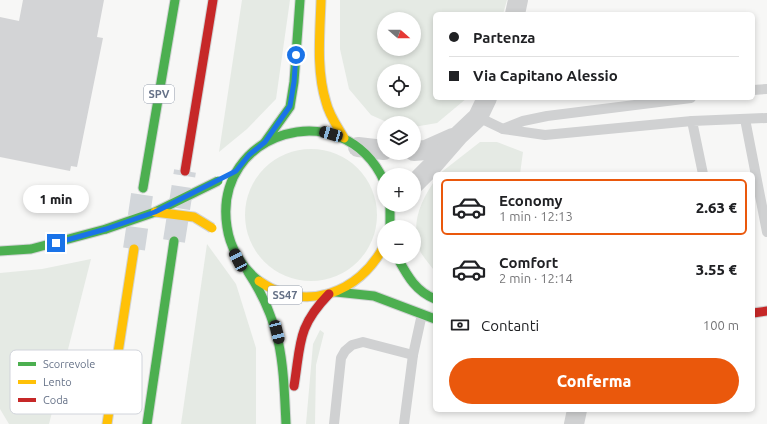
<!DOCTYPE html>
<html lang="it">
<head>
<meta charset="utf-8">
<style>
	:root { --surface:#fff; --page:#f2f2f2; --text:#202124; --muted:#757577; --line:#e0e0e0; --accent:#ea580c }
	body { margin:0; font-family:Ubuntu,sans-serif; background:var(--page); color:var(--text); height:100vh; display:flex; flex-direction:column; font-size:15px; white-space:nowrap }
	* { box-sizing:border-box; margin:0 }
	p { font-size:13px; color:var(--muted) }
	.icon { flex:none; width:22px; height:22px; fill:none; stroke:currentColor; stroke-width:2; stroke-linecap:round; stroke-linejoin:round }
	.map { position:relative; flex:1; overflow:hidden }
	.side { position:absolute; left:433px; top:172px; width:322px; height:240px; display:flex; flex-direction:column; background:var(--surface); border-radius:6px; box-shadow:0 2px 6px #0003 }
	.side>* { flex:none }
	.top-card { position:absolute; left:433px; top:12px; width:322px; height:88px; border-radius:6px; box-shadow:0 2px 6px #0003; display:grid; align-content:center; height:88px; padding:0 16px; background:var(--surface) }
	.needle { width:26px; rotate:110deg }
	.fabs { position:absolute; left:377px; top:12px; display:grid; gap:8px }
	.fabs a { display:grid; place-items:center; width:44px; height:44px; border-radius:50%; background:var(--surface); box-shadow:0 2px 6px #0003; font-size:20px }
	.end { position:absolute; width:18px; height:18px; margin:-9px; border:5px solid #1a73e8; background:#fff; box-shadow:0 0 0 2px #fff }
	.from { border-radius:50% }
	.bubble { position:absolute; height:28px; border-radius:14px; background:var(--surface); box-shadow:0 2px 6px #0003; font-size:13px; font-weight:800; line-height:28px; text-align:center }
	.car { position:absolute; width:12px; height:24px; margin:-12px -6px; border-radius:5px; box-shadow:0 0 3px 1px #0007; background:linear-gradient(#222 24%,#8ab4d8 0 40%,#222 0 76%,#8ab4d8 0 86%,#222 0) }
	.top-card b { display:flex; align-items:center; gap:14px; height:38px; font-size:15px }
	.top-card b+b { border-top:1px solid var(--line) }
	.top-card i { width:10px; height:10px; background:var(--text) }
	ul { padding:7px 0 0; list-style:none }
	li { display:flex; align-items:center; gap:12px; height:56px; margin:0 8px 6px; padding:0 8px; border:2px solid transparent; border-radius:6px }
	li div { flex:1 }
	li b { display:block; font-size:15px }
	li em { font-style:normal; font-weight:800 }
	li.selected { border-color:var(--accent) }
	li>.icon { width:36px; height:36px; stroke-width:1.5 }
	.pay { display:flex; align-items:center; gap:10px; height:44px; padding:0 16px; font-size:15px }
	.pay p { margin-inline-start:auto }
	.cta { display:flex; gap:8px; margin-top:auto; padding:8px 16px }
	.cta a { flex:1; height:46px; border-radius:24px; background:var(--accent); color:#fff; font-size:16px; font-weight:800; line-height:46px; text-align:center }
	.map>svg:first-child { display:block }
	.green { fill:#e5eae4; fill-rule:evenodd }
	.building { fill:#d3d4d6 }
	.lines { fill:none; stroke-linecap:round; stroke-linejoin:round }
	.highway-tunnel { stroke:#d2d6da; stroke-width:22; stroke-dasharray:22 11; stroke-linecap:butt }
	.fast-casing { stroke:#d2d4d5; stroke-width:11 }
	.slow-casing { stroke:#d2d4d5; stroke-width:11 }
	.jam-casing { stroke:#d2d4d5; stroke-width:11 }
	.lane { stroke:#d0d1d2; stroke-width:10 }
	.street { stroke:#d0d1d2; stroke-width:20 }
	.fast { stroke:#4caf50; stroke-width:9 }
	.slow { stroke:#ffc107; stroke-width:9 }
	.jam { stroke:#c62828; stroke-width:9 }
	.fast-bridge-casing { stroke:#d2d4d5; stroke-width:11; stroke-linecap:butt }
	.slow-bridge-casing { stroke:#d2d4d5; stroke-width:11; stroke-linecap:butt }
	.fast-bridge { stroke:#4caf50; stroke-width:9 }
	.slow-bridge { stroke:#ffc107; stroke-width:9 }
	.route { stroke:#1a73e8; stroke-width:5 }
	.labels { text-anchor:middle; stroke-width:4; stroke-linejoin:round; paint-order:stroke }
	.shield { fill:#fff; stroke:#939cab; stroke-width:1 }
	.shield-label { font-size:11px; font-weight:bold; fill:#657187 }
	.key { fill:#fff; stroke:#d1d4db; stroke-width:1 }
	.key-label { font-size:11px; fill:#657187 }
</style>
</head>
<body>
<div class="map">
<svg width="767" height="424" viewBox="0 0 767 424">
	<rect width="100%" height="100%" fill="#f7f7f6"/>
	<!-- green -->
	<g class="green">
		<polygon points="242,0 290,0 276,99 247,129 219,152"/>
		<path d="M340 0H507L503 14H435V98H467L437 123 414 127V123H389L371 115 349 89 340 49ZM384 19H414V49H384ZM384 71H414V101H384Z"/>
		<polygon points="480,142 497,142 523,152 520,174 439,174"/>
		<circle cx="311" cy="215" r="66"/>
		<path d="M435 180V270L433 269C428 262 421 255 419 248 411 221 421 201 435 180Z"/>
		<polygon points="207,244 236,284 256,348 256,424 181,424"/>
		<polygon points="91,259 49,424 9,424 0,409 0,273 42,269"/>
		<polygon points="320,330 324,333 316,365 315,424 306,424 313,344"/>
	</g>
	<!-- building -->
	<polygon class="building" points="23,0 104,0 97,37 103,38 77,167 71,166 70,171 0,157 0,17 19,21"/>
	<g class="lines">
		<!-- highway-tunnel -->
		<g class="highway-tunnel">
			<polyline points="174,241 185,171"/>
			<polyline points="134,249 143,188"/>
		</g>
		<defs>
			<g id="fast">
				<polyline points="265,142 290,107 294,82 300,0"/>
				<polyline points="143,188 175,0"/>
				<polyline points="390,205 390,227"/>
				<polyline points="0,251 31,249 106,229"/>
				<path d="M397 257C407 275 415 291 435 299"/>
				<path d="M248 272C283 325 283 363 286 424"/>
				<path d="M259 281C242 268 230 248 227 227 212 131 343 92 384 181"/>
				<polyline points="336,292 374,296 435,319"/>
				<polyline points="147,424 174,241"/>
			</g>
			<g id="slow">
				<path d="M321 0C320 33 316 70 326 102 329 115 337 126 344 138"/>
				<path d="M259 281C305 313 359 294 384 246"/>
				<polyline points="107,424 134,249"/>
			</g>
			<g id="jam">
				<polyline points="185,171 213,0"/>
				<polyline points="753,313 767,311"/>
				<path d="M294 386C301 343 297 327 329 294"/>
			</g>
		</defs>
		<!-- fast casing -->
		<use href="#fast" class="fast-casing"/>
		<!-- slow casing -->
		<use href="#slow" class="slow-casing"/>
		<!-- jam casing -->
		<use href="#jam" class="jam-casing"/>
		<!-- lane -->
		<g class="lane">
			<polyline points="753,90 767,89"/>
			<polyline points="478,117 503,129 545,135 692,121"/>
			<polyline points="745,119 767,232"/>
			<polyline points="503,129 523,121 547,116 691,98"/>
			<polyline points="703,174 692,121 767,118"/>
			<polyline points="334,424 341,358 345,351 352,345 363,342 413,355"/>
			<polyline points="404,424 413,355 422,314"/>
		</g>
		<!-- street -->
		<g class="street">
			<polyline points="515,14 518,0"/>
			<polyline points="358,147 384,150"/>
			<polyline points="414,151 426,150 453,138"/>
			<polyline points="414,184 432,166 459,135 478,117 487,98"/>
			<polyline points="574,424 577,410"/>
		</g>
		<!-- fast -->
		<use href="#fast" class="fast"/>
		<!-- slow -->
		<use href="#slow" class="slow"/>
		<!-- jam -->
		<use href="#jam" class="jam"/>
		<defs>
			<polyline id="fast-bridge" points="106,229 155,212 218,181"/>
			<polyline id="slow-bridge" points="155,212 194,217 212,228"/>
		</defs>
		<!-- fast-bridge casing -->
		<use href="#fast-bridge" class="fast-bridge-casing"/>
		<!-- slow-bridge casing -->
		<use href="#slow-bridge" class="slow-bridge-casing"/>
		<!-- fast-bridge -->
		<use href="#fast-bridge" class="fast-bridge"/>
		<!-- slow-bridge -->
		<use href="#slow-bridge" class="slow-bridge"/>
	</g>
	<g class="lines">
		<!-- route -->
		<polyline class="route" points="56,243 106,229 155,212 236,171 249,155 265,142 290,106 294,82 296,55"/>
	</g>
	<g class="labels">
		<!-- shield labels -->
		<g class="shield">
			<rect x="144" y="85" width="30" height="18" rx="3"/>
			<rect x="268" y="286" width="34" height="18" rx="3"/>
		</g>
		<g class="shield-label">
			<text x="159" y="98">SPV</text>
			<text x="285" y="299">SS47</text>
		</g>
	</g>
	<!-- legend -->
	<rect x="10" y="350" width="132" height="64" rx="6" class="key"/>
	<rect x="18" y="362" width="18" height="4" fill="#4caf50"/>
	<rect x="18" y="380" width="18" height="4" fill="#ffc107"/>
	<rect x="18" y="398" width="18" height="4" fill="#c62828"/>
	<g class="key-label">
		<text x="43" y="368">Scorrevole</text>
		<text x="43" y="386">Lento</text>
		<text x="43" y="404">Coda</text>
	</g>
</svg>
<div class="fabs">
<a><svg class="needle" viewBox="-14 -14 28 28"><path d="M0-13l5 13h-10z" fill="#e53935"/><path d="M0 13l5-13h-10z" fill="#757577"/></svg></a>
<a><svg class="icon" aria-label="locate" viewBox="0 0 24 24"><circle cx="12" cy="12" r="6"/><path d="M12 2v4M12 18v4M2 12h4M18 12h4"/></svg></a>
<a><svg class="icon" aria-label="layers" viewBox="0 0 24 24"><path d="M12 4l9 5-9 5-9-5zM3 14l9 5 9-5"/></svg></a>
<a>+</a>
<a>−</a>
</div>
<i class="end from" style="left:296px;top:55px"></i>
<i class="end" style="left:56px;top:243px"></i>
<div class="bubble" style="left:23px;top:185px;width:66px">1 min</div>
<i class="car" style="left:331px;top:134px;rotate:286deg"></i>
<i class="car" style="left:238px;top:260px;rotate:333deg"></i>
<i class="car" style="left:277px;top:332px;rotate:166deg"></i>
<div class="top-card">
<b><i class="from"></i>Partenza</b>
<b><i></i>Via Capitano Alessio</b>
</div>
<section class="side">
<ul>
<li class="selected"><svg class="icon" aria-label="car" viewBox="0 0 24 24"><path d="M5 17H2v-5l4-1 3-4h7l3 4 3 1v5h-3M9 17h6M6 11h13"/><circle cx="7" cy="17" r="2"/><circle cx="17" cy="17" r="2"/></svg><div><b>Economy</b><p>1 min · 12:13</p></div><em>2.63 €</em></li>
<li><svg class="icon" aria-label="car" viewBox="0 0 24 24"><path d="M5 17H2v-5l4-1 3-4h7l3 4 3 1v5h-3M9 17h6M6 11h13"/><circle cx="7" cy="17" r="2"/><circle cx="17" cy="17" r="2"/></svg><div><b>Comfort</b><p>2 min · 12:14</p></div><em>3.55 €</em></li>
</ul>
<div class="pay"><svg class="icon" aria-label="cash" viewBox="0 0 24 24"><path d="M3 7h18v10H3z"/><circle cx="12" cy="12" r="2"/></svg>Contanti<p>100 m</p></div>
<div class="cta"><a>Conferma</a></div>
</section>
</div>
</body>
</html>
